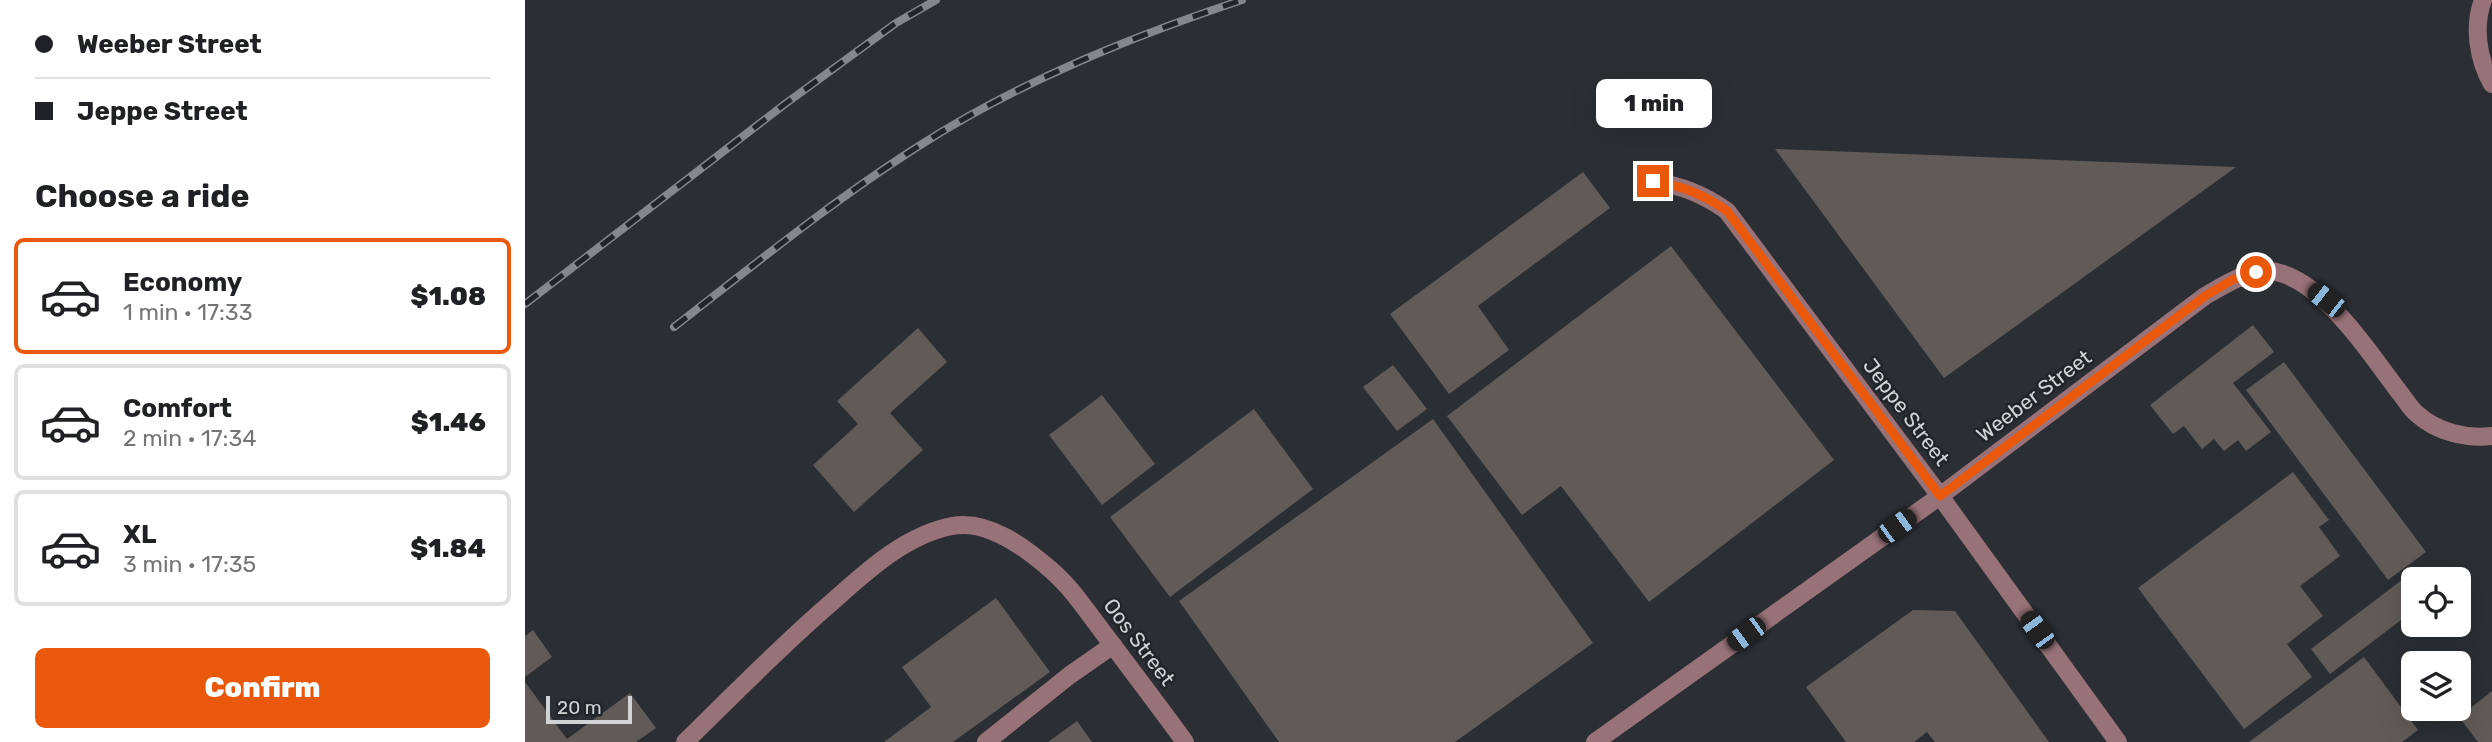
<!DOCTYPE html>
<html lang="en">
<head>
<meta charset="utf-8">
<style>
	:root { --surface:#fff; --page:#f2f2f2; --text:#202124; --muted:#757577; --line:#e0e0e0; --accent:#ea580c }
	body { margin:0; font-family:Rubik,sans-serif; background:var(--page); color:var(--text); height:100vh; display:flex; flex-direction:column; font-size:26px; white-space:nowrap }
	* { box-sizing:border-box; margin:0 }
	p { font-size:23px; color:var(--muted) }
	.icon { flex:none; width:38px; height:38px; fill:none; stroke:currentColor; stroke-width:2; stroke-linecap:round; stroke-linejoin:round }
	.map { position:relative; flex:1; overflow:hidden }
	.sheet { display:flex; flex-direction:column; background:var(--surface); width:525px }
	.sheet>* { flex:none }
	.top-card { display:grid; align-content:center; height:154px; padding:0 35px; background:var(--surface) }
	.tools { position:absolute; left:1876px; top:567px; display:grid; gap:14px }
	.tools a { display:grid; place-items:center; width:70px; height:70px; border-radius:10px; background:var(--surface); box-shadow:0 7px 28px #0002; font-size:35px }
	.scale { position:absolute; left:21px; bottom:18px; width:86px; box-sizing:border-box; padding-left:7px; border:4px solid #d1d3d5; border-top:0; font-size:19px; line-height:24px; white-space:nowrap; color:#d1d3d5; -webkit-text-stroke:5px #212528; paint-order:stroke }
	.end { position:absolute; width:32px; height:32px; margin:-16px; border:9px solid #ea580c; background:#fff; box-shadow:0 0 0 4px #fff }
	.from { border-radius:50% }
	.bubble { position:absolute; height:49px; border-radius:10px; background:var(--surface); box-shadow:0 7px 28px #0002; font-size:23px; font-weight:800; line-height:49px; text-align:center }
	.car { position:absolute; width:21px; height:42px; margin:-21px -10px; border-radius:9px; box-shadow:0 0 5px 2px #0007; background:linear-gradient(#222 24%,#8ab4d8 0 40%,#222 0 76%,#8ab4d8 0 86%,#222 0) }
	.top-card b { display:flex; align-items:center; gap:24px; height:66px; font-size:26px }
	.top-card b+b { border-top:2px solid var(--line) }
	.top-card i { width:18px; height:18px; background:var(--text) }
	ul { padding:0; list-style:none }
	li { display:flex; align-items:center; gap:21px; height:116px; margin:0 14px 10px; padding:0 21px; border:4px solid var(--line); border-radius:10px }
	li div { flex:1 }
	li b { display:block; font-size:26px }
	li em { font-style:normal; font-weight:800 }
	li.active { border-color:var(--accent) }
	li>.icon { width:63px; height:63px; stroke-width:1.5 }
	h2 { padding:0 35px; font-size:32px; line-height:84px }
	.action { display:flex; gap:14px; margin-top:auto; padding:14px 35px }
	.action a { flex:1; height:80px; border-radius:10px; background:var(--accent); color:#fff; font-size:28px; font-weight:800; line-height:80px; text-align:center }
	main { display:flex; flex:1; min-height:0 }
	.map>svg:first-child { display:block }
	.building { fill:#605b59 }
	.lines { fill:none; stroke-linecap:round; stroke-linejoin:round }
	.minor { stroke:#977278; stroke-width:18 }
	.rail-casing { stroke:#85888a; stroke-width:8 }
	.rail { stroke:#212528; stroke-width:5; stroke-dasharray:16; stroke-linecap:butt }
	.route { stroke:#ea580c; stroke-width:9 }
	.labels { text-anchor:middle; stroke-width:5; stroke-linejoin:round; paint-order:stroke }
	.street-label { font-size:21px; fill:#d1d3d5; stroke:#212528 }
</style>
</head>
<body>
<main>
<section class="sheet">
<div class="top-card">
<b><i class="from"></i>Weeber Street</b>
<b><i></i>Jeppe Street</b>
</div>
<h2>Choose a ride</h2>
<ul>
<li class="active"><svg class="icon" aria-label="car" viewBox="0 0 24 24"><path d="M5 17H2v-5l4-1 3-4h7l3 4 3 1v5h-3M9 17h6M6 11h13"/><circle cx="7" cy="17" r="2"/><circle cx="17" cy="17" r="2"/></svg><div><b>Economy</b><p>1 min · 17:33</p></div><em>$1.08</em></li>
<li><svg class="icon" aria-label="car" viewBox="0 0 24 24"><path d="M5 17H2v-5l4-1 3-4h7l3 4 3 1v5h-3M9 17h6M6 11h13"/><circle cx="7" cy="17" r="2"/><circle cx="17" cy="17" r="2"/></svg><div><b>Comfort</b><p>2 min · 17:34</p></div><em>$1.46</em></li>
<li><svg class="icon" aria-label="car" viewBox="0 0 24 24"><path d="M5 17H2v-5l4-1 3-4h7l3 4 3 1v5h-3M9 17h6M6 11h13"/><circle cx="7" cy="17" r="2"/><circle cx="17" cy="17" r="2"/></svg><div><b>XL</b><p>3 min · 17:35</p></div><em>$1.84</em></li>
</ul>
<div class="action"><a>Confirm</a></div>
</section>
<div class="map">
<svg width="1967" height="742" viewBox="0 0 1967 742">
	<rect width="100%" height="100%" fill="#2b2e32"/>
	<!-- building -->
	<g class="building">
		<polygon points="1250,149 1711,167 1419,378"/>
		<polygon points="1058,172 1085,208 953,306 984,350 924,394 865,314"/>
		<polygon points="1146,246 1309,460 1124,602 1036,486 997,515 922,416"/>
		<polygon points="1728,325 1749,352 1708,383 1746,432 1721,451 1713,440 1699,451 1689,439 1677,449 1659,426 1648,434 1625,405"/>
		<polygon points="393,328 422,362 365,413 398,450 329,512 288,465 333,424 312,401"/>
		<polygon points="1759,362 1901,552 1863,580 1721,390"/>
		<polygon points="868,365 902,409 872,431 838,387"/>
		<polygon points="577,395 630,464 577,505 524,435"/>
		<polygon points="729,409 788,489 645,597 585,517"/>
		<polygon points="908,419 1068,643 930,742 754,742 654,601"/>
		<polygon points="1768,472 1804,520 1794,527 1815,556 1775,586 1798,616 1762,644 1787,677 1719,729 1613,588"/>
		<polygon points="1886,573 1891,579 1888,579 1888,611 1805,674 1786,649"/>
		<polygon points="471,598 525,672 428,742 359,742 406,707 377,667"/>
		<polygon points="1388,610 1430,611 1524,742 1410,742 1402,732 1389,742 1321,742 1281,687"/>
		<polygon points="8,630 27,657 0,677 0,636"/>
		<polygon points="1839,657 1893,730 1877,742 1724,742"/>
		<polygon points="0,682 42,739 105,693 131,728 111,742 0,742"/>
		<polygon points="1967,691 1967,742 1953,742 1934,717"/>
		<polygon points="552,721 567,742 523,742"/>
	</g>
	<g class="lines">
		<!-- minor -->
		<g class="minor">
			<path d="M1958 0C1948 26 1953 60 1967 84"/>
			<path d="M1128 181C1157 186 1178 194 1202 211L1415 496 1593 742"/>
			<path d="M160 742C206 697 250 652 299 609 336 577 376 536 427 526 463 519 501 548 526 570 546 587 561 610 577 631 605 668 633 705 660 742"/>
			<polyline points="461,742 545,675 588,645"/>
			<path d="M1070 742 1415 496 1680 296C1696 287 1711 277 1729 272 1786 259 1844 353 1875 393 1880 399 1885 408 1892 414 1912 432 1941 439 1967 436"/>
		</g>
		<defs>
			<g id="rail">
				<polyline points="0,304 260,104 371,23 411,0"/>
				<path d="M149 327C230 264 310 199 397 144 496 81 606 37 717 0"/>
			</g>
		</defs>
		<!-- rail casing -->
		<use href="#rail" class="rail-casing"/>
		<!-- rail -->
		<use href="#rail" class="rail"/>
	</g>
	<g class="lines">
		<!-- route -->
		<path class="route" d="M1128 181C1157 186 1178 194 1202 211L1415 496 1680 296 1707 280 1731 272"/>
	</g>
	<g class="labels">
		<!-- street labels -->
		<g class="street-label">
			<text transform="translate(1509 396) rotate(-37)" y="7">Weeber Street</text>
			<text transform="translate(1381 412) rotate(53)" y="7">Jeppe Street</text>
			<text transform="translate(614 642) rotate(53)" y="7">Oos Street</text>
		</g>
	</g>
</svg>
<div class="tools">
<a><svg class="icon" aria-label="locate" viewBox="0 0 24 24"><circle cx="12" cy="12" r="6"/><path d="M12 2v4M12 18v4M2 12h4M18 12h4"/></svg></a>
<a><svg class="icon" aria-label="layers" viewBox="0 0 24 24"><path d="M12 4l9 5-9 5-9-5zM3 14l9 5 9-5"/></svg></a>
</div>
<div class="scale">20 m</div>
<i class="end from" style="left:1731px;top:272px"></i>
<i class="end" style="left:1128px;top:181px"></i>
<div class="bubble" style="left:1071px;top:79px;width:116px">1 min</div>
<i class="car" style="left:1801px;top:300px;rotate:308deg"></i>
<i class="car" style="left:1372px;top:526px;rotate:54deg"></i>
<i class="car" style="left:1512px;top:630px;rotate:324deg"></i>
<i class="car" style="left:1221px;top:634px;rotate:234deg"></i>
</div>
</main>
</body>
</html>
